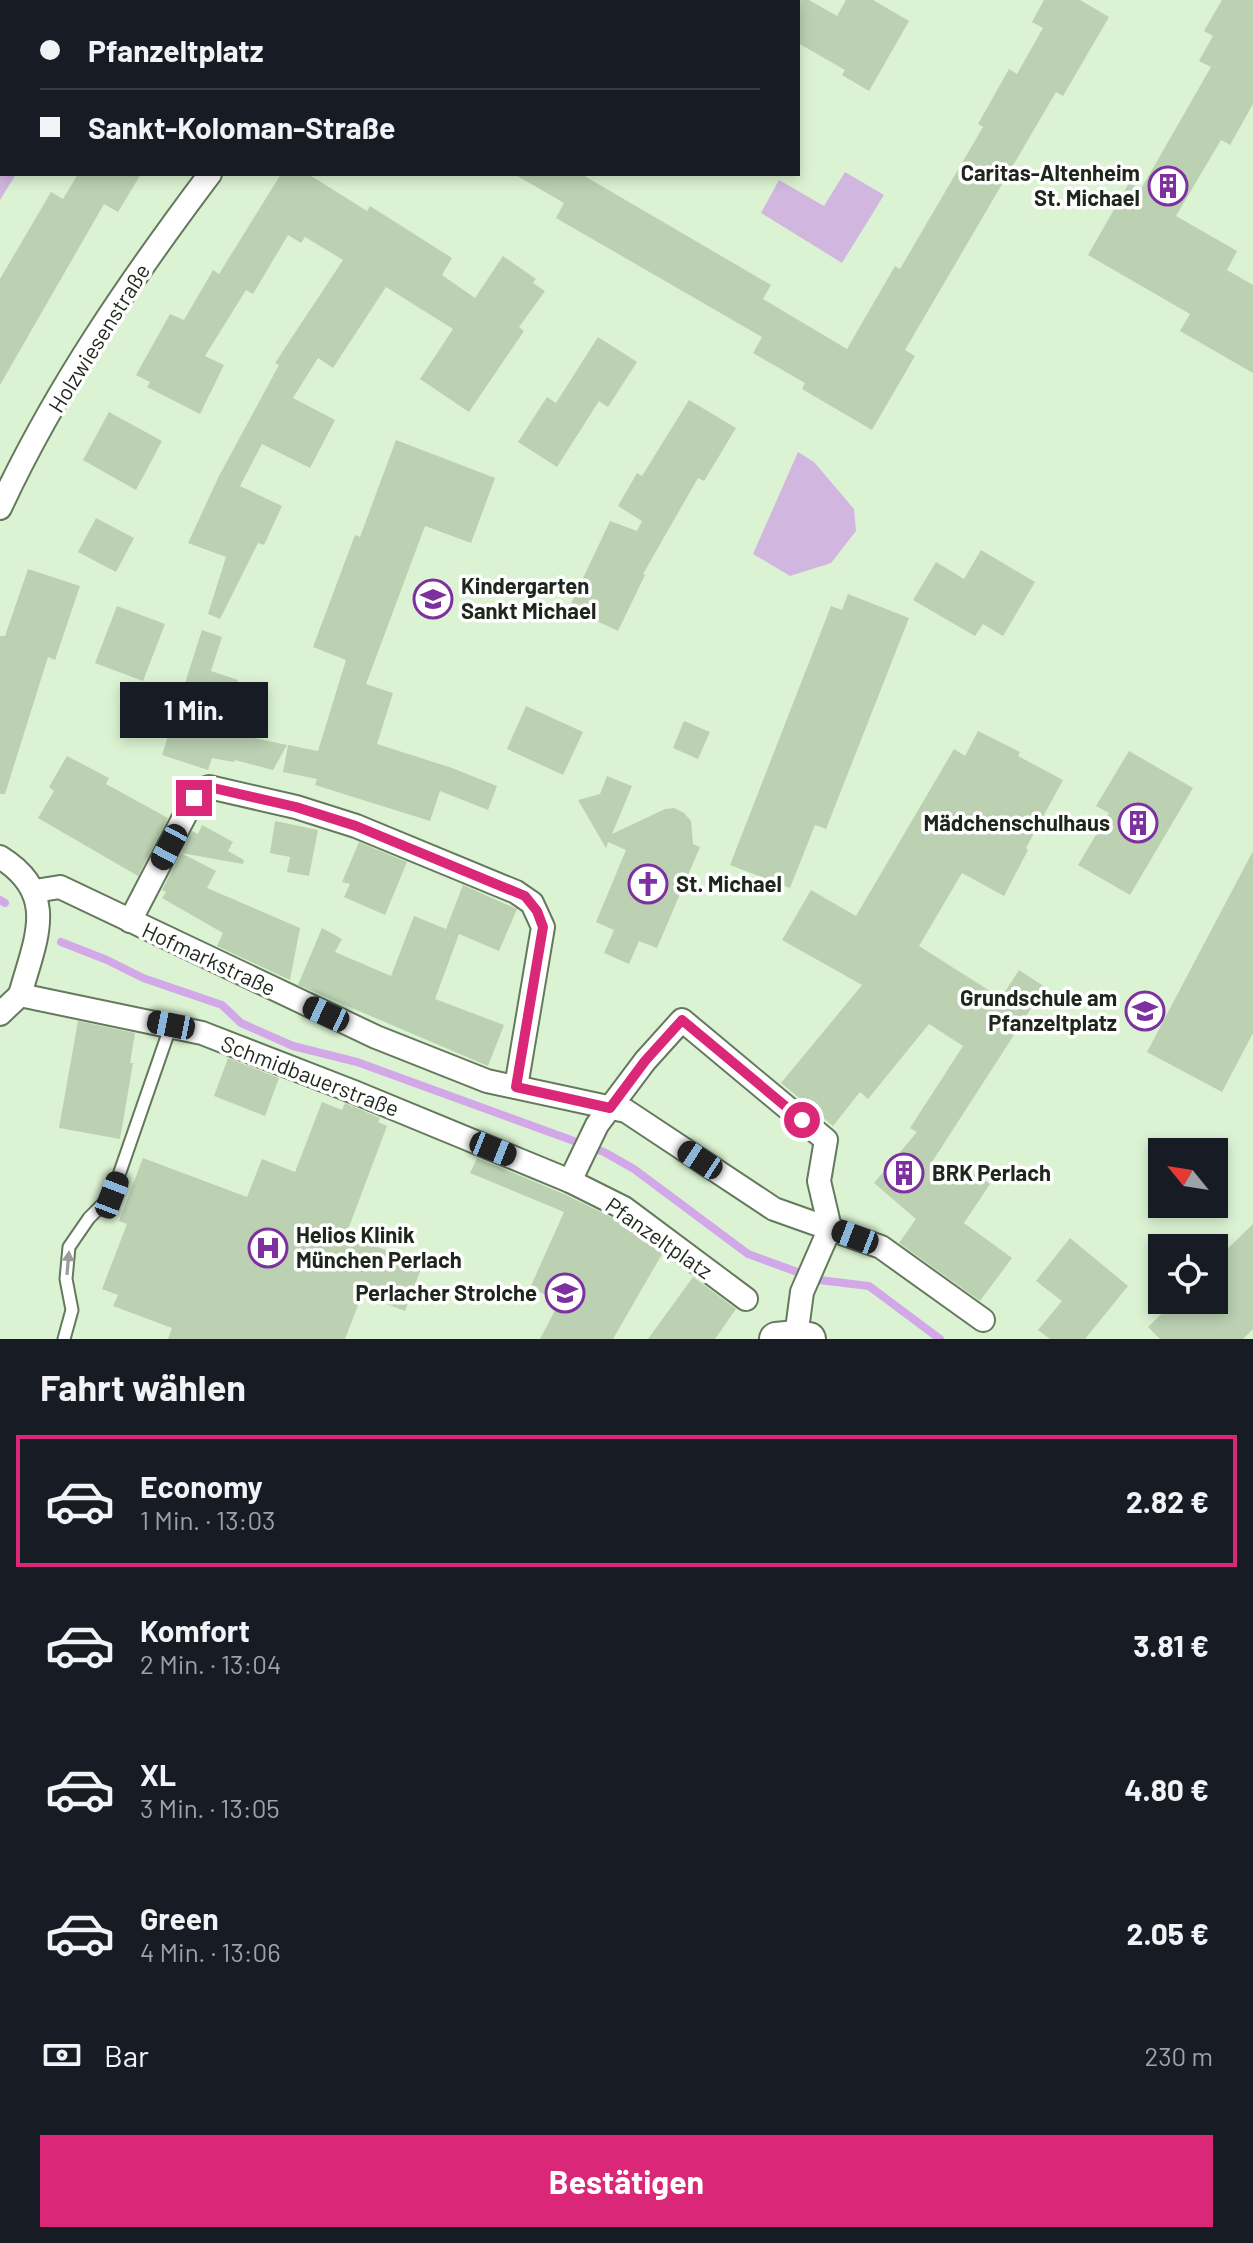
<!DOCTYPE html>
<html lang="de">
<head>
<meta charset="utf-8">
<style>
	:root { --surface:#171b24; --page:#242831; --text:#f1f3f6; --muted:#9ea1a6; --line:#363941; --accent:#db2777 }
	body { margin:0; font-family:Barlow,sans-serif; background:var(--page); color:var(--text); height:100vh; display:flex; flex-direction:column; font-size:30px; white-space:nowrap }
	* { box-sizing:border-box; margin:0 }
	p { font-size:26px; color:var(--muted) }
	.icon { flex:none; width:44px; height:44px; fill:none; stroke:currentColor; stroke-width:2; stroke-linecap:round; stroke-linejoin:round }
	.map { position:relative; height:1339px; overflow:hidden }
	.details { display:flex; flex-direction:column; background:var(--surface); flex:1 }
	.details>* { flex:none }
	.banner { position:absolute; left:0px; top:0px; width:800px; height:176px; box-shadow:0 4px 12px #0003; display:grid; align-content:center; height:176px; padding:0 40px; background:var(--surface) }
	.needle { width:52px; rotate:300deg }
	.buttons { position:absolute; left:1148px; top:1138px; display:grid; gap:16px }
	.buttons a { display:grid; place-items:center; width:80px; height:80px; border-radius:0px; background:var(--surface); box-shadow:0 4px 12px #0003; font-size:40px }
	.end { position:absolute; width:36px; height:36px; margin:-18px; border:10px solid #db2777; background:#fff; box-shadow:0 0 0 4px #fff }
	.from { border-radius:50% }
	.bubble { position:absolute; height:56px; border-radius:0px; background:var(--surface); box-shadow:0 4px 12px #0003; font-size:26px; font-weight:700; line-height:56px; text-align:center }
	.car { position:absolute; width:24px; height:48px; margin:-24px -12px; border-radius:10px; box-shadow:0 0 6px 2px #0007; background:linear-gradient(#222 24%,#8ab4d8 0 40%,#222 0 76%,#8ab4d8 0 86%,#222 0) }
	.banner b { display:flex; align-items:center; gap:28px; height:76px; font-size:30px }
	.banner b+b { border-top:2px solid var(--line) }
	.banner i { width:20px; height:20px; background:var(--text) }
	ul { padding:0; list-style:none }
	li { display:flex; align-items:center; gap:24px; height:132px; margin:0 16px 12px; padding:0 24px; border:4px solid transparent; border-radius:0px }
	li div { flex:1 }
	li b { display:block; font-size:30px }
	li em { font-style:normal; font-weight:700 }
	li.on { border-color:var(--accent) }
	li>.icon { width:72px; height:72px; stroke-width:1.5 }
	h2 { padding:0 40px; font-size:36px; line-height:96px }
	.pay { display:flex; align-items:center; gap:20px; height:88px; padding:0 40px; font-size:30px }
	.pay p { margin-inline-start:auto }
	.action { display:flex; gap:16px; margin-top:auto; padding:16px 40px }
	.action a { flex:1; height:92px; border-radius:0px; background:var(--accent); color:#fff; font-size:32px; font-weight:700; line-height:92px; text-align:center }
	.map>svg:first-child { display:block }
	.green { fill:#d1b7df }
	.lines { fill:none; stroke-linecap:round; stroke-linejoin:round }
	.stream { stroke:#d2a8e9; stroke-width:8 }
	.building { fill:#bbd1b2 }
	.service-casing { stroke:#64795d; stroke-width:15 }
	.minor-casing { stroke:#64795d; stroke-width:26 }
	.secondary-casing { stroke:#64795d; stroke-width:36 }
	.service { stroke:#fff; stroke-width:11 }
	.minor { stroke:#fff; stroke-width:22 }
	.secondary { stroke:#fff; stroke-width:32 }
	.oneway { fill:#9a9e99 }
	.route { stroke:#db2777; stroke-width:10 }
	.labels { text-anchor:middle; stroke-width:7; stroke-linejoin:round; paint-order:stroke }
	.poi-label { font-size:22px; font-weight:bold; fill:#1f271c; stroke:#fff; text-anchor:end }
	.street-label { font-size:22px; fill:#1f271c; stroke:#fff }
</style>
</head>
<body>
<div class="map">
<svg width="1253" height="1339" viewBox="0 0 1253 1339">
	<rect width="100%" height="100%" fill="#dcf3d3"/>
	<!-- green -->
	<g class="green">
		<polygon points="0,0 109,2 2,2 2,174 16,174 0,200"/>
		<polygon points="845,172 884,195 842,263 761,213 779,180 824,206"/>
		<polygon points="798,452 814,462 854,509 856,531 831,563 790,576 753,554"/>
	</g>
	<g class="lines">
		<!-- stream -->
		<g class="stream">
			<polyline points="38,2 39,0"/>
			<polyline points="0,70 2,68"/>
			<polyline points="0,900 5,903"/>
			<polyline points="61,942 107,960 143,978 222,1005 241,1023 293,1046 357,1062 604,1152 634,1169 748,1254 819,1280 869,1286 940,1339"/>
		</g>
	</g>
	<!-- building -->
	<g class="building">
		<polygon points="798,0 809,0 837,16 846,0 873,0 909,21 869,91 842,75 845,70 798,43"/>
		<polygon points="1044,0 1080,0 1109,17 1063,96 1056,92 905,350 915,356 872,430 802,389 805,383 753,353 762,337 556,218 564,203 514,174 581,174 771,285 763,299 847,349 895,266 900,269 921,233 983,127 978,124 1009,69 1017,74 1043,28 1032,22"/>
		<polygon points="1222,0 1253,0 1253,104 1230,145 1221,140 1176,216 1237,251 1227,270 1253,285 1253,373 1180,331 1190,314 1088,255 1129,183 1141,189 1211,67 1199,61 1213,36 1204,31"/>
		<polygon points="78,174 141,174 118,212 104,204 0,385 0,279 51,192 63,199"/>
		<polygon points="281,174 308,174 367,211 370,206 452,258 442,275 475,298 503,256 536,279 533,283 545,291 519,327 524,331 469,412 420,379 453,329 386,287 333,368 318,358 293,398 335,420 310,468 262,444 240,486 282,506 264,545 258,543 220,619 208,614 226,557 188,543 219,476 279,365 275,363 343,260 305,237 301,243 288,235 253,294 246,290 205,356 224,365 200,414 147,387 150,382 136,375 170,314 184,320 213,270 219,274"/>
		<polygon points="598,337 637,362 608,407 599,401 557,467 518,442 547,397 556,403"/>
		<polygon points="689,400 736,428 704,481 698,478 643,574 645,575 618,631 569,608 610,521 637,531 642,521 618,506 637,473 642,476"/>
		<polygon points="109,412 162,441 136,490 83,460"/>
		<polygon points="396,440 495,478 471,543 425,526 366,684 393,693 377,744 452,768 497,786 488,810 440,791 430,821 315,785 317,779 283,772 288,745 318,751 346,660 313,647 355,535 360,537"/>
		<polygon points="96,518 134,538 116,572 78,552"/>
		<polygon points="981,550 1035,582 1003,636 983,624 975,636 913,600 936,562 964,579"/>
		<polygon points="28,569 80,586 55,660 48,657 5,794 0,794 0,636 5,636"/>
		<polygon points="848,594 909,618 826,829 815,825 790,888 730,865 831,606 842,610"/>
		<polygon points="117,606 165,624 143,681 95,663"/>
		<polygon points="202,630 222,637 211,671 238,680 221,731 287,745 273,770 235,760 234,762 212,758 208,770 162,755"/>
		<polygon points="526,706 583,732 563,775 507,749"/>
		<polygon points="684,721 710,732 698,759 673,748"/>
		<polygon points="978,731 1020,752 1018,756 1063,780 1026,848 1028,850 1004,896 962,873 919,946 1001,998 1019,970 1045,987 932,1162 956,1183 975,1174 990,1184 964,1223 1012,1258 980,1301 899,1243 916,1219 874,1183 917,1132 910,1128 963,1046 929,1024 868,1099 860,1092 833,1126 781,1083 862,985 782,940 811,890 856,916 954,749 965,756"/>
		<polygon points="1129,751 1193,788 1130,895 1078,865 1109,813 1096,806"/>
		<polygon points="67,756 109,778 106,784 168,818 138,876 38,818 54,791 49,787"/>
		<polygon points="607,776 632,786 612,834 665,809 674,808 684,813 691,821 693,844 700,847 657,948 639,941 629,964 604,953 614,930 596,922 626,850 608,842 606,848 578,800 600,794"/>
		<polygon points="275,821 318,830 309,876 287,872 290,857 270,853"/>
		<polygon points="202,825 233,842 228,851 244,860 243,864 181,853 192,831 198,834"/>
		<polygon points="359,842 407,862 385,915 344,897 350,884 342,882"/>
		<polygon points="1253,851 1253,1033 1222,1092 1147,1052"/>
		<polygon points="181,853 216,871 207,888 300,928 290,980 217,946 223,933 162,898 166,892 162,890"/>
		<polygon points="463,885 517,909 499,951 459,934 435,999 504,1025 488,1066 298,985 322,928 342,939 335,952 391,976 414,916 446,929"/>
		<polygon points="78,1021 135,1033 130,1063 133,1063 120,1139 59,1128"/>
		<polygon points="228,1058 279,1078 265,1116 214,1096"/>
		<polygon points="322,1102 342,1110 345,1103 380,1118 378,1122 387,1126 346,1235 423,1264 405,1311 362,1295 345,1339 168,1339 172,1328 113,1306 118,1295 102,1289 127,1224 119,1221 143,1158 247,1197 262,1159 295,1172"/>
		<polygon points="477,1158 564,1194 617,1220 662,1254 613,1339 540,1339 560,1301 530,1288 564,1212 470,1173"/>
		<polygon points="1253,1224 1253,1329 1243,1339 1160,1339 1148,1327 1176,1300 1214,1300 1214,1262"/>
		<polygon points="1070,1238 1128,1286 1085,1339 1050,1339 1038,1330 1062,1301 1036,1281"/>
		<polygon points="693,1277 736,1309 715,1339 648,1339"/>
	</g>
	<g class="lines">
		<defs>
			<polyline id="service" points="64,1339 72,1310 66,1279 69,1247 89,1218 112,1195 171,1025"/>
			<g id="minor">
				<polyline points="162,0 164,2"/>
				<polyline points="345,2 346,0"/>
				<path d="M0 508C55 389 131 279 210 174"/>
				<path d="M0 857C60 894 35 940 20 995"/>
				<polyline points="35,891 60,887 376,1037 487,1081 626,1111 774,1209 881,1247 983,1320"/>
				<polyline points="130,921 194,798 200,790 209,787 296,807 356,826 516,892 532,903 543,927 516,1087"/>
				<polyline points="20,995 202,1033 354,1092 570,1181 624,1208 746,1299"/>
				<polyline points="0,1014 20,995"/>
				<polyline points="570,1181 597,1125 645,1061 682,1020 826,1140 819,1181 830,1228 802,1292 796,1337"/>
			</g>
			<polyline id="secondary" points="776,1339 796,1337 809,1339"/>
		</defs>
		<!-- service casing -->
		<use href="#service" class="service-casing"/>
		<!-- minor casing -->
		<use href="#minor" class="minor-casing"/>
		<!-- secondary casing -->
		<use href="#secondary" class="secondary-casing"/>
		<!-- service -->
		<use href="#service" class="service"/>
		<!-- minor -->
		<use href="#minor" class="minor"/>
		<!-- secondary -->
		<use href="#secondary" class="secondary"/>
	</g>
	<!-- one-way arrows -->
	<defs><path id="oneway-solid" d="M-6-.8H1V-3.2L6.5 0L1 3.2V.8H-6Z" transform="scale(2)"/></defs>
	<use class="oneway" href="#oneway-solid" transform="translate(68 1263) rotate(-85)"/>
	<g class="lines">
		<!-- route -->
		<polyline class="route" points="194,798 200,790 209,787 296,807 356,826 525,896 537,911 543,927 516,1087 610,1108 645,1061 682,1020 802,1120"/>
	</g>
	<!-- icons -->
	<defs>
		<symbol id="building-ring" viewBox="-11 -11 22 22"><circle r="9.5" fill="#fff" stroke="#7e30a0" stroke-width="1.5"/><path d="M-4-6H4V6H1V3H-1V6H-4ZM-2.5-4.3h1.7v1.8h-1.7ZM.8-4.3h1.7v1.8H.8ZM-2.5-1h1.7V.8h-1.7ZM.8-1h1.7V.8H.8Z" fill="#7e30a0"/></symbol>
		<symbol id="school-ring" viewBox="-11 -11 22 22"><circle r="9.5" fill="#fff" stroke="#7e30a0" stroke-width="1.5"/><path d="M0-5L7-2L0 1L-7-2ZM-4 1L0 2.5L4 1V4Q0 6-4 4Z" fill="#7e30a0"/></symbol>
		<symbol id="church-ring" viewBox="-11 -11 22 22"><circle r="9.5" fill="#fff" stroke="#7e30a0" stroke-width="1.5"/><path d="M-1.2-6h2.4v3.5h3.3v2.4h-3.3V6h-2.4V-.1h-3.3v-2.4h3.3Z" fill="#7e30a0"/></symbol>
		<symbol id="hospital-ring" viewBox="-11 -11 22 22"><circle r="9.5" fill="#fff" stroke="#7e30a0" stroke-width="1.5"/><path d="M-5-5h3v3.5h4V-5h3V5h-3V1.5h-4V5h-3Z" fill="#7e30a0"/></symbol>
	</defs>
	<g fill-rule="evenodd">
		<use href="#building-ring" x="1146" y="164" width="44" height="44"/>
		<use href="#school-ring" x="411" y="577" width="44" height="44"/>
		<use href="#building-ring" x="1116" y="801" width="44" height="44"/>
		<use href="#church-ring" x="626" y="862" width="44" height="44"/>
		<use href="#school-ring" x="1123" y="989" width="44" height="44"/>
		<use href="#building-ring" x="882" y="1151" width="44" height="44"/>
		<use href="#hospital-ring" x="246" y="1226" width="44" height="44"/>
		<use href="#school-ring" x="543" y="1271" width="44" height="44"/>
	</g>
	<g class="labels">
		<!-- poi labels -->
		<g class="poi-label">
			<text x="1140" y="181">Caritas-Altenheim<tspan x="1140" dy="25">St. Michael</tspan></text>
			<text x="461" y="594" text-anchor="start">Kindergarten<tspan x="461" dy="25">Sankt Michael</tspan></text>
			<text x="1110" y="831">Mädchenschulhaus</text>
			<text x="676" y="892" text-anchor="start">St. Michael</text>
			<text x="1117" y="1006">Grundschule am<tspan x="1117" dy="25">Pfanzeltplatz</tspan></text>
			<text x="932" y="1181" text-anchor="start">BRK Perlach</text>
			<text x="296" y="1243" text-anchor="start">Helios Klinik<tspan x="296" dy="25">München Perlach</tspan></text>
			<text x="537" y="1301">Perlacher Strolche</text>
		</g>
		<!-- street labels -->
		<g class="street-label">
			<text transform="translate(99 338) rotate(-58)" y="8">Holzwiesenstraße</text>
			<text transform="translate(209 959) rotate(25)" y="8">Hofmarkstraße</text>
			<text transform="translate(310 1076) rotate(21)" y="8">Schmidbauerstraße</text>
			<text transform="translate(659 1238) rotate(35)" y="8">Pfanzeltplatz</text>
		</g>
	</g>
</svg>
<div class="buttons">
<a><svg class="needle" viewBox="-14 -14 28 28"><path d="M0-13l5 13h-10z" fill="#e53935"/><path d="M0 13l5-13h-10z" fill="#9ea1a6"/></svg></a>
<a><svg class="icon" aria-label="locate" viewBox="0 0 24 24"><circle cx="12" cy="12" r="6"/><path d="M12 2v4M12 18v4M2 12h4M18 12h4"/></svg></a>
</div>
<i class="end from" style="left:802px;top:1120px"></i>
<i class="end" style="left:194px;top:798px"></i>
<div class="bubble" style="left:120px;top:682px;width:148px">1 Min.</div>
<i class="car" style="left:169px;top:847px;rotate:208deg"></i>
<i class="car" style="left:326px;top:1014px;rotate:295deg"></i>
<i class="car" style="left:171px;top:1025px;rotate:281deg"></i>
<i class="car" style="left:493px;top:1149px;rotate:112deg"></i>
<i class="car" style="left:700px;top:1160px;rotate:303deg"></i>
<i class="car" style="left:112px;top:1195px;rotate:21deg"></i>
<i class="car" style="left:855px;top:1237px;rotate:291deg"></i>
<div class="banner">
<b><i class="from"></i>Pfanzeltplatz</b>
<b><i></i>Sankt-Koloman-Straße</b>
</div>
</div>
<section class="details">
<h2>Fahrt wählen</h2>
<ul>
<li class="on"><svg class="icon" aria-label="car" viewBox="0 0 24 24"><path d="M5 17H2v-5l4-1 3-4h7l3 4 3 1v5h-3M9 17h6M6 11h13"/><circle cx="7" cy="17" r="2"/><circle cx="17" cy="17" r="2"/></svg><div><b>Economy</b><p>1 Min. · 13:03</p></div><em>2.82 €</em></li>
<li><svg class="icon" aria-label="car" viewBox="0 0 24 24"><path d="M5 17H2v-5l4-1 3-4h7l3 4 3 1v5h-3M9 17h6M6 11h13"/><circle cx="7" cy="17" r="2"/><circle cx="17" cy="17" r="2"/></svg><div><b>Komfort</b><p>2 Min. · 13:04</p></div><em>3.81 €</em></li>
<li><svg class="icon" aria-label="car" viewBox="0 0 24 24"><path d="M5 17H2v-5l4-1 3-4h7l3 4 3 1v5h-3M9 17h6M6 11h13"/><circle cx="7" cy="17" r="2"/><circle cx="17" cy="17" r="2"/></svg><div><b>XL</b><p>3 Min. · 13:05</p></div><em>4.80 €</em></li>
<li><svg class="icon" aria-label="car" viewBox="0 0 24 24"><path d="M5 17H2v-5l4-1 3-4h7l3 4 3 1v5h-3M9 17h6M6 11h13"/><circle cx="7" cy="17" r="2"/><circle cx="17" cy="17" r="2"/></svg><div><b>Green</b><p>4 Min. · 13:06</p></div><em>2.05 €</em></li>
</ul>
<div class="pay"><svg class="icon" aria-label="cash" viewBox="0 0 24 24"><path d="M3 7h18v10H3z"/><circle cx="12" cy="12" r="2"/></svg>Bar<p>230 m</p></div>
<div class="action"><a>Bestätigen</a></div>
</section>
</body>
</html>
